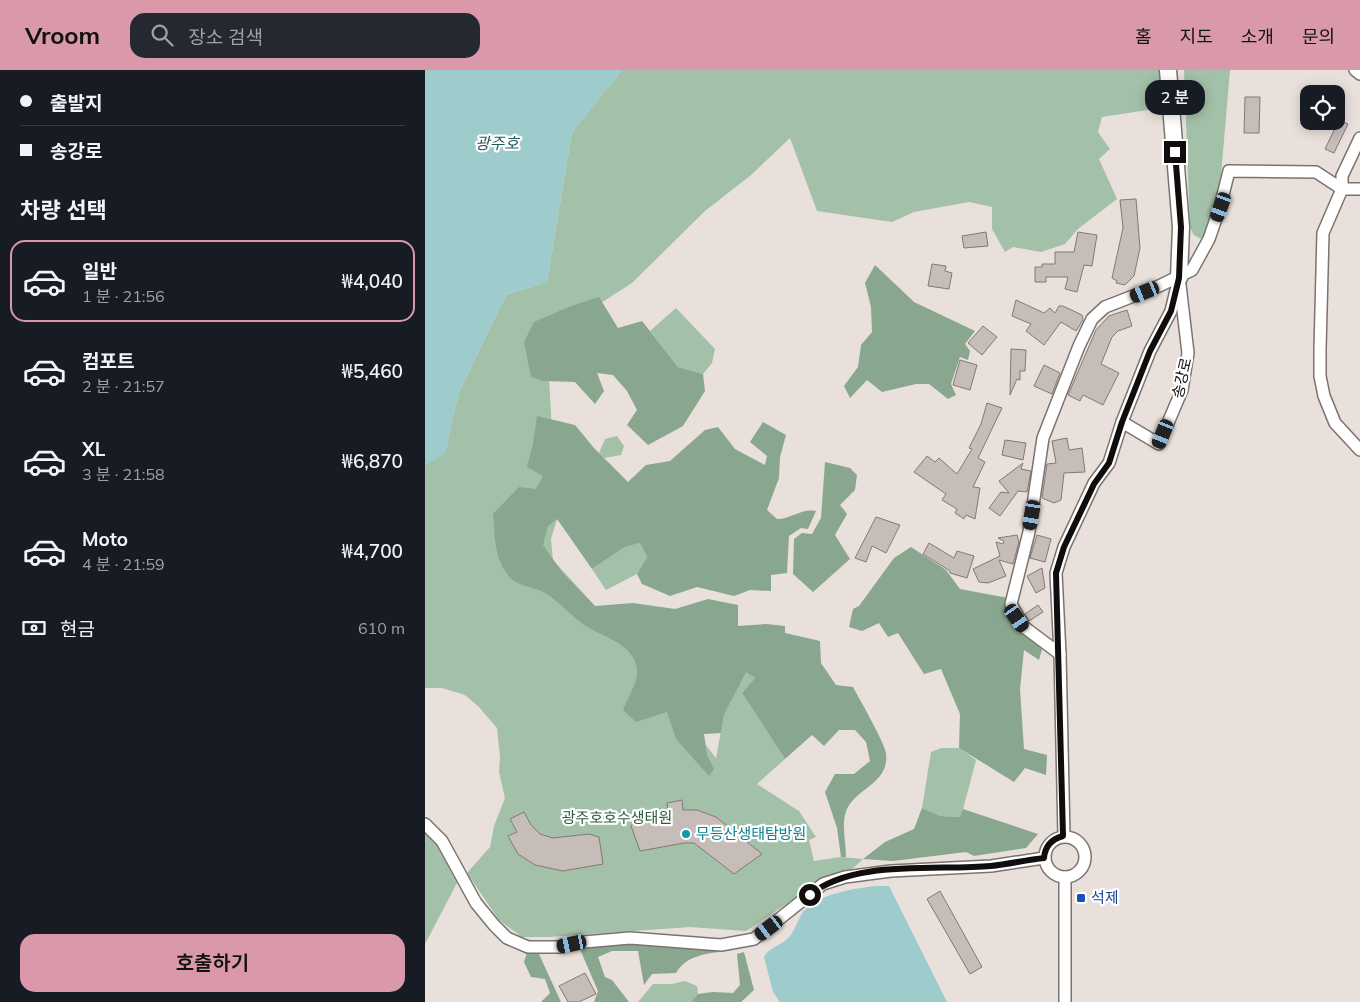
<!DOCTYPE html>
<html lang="ko">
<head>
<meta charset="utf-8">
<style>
	:root { --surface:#171b24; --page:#242831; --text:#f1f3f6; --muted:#9ea1a6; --line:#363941; --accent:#d999aa }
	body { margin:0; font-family:Mulish,"Noto Sans KR",sans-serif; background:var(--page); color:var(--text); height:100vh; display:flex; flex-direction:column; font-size:19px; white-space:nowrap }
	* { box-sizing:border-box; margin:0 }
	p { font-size:16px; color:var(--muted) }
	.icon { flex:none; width:28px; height:28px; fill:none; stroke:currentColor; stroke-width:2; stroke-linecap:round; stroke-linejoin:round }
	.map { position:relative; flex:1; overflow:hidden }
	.details { display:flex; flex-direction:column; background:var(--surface); width:425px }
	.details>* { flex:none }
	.hud { display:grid; align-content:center; height:110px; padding:0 20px; background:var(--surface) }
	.tools { position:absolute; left:875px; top:15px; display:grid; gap:10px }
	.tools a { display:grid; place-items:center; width:45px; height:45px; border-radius:10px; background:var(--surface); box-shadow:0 2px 12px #0003; font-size:25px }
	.end { position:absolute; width:22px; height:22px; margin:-11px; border:6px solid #100d0c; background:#fff; box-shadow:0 0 0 2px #fff }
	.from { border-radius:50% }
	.bubble { position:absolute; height:35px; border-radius:15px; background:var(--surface); box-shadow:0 2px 12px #0003; font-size:16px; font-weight:600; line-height:35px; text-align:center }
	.car { position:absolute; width:15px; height:30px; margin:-15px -8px; border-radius:6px; box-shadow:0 0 4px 1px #0007; background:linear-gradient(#222 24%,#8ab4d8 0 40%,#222 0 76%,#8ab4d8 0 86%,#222 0) }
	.hud b { display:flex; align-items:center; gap:18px; height:48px; font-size:19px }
	.hud b+b { border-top:1px solid var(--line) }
	.hud i { width:12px; height:12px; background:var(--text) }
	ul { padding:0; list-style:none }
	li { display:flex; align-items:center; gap:15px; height:82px; margin:0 10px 8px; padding:0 10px; border:2px solid transparent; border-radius:15px }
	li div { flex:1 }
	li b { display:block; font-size:19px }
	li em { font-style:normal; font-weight:600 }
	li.selected { border-color:var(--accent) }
	li>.icon { width:45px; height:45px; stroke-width:1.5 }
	h2 { padding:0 20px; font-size:22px; line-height:60px }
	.pay { display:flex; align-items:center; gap:12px; height:55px; padding:0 20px; font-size:19px }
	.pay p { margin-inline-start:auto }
	.cta { display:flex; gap:10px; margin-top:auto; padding:10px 20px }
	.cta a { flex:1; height:58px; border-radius:15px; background:var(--accent); color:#111; font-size:20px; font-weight:600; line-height:58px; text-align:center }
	header { display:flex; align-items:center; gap:30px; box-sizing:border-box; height:70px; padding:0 25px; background:var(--accent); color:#111 }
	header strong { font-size:24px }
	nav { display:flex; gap:28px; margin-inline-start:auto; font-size:18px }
	.search { width:350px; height:45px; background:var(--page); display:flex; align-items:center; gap:12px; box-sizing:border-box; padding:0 18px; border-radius:15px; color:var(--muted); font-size:19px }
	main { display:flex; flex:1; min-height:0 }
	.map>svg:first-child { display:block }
	.green { fill:#a3c0a8 }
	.forest { fill:#89a68f }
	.water { fill:#9ecbcc }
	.building { fill:#c6bdb9; stroke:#817975 }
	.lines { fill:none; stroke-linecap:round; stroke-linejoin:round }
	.street-casing { stroke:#7b736f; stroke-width:14 }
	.secondary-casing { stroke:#7b736f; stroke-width:19 }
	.street { stroke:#fff; stroke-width:11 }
	.secondary { stroke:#fff; stroke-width:16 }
	.route { stroke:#100d0c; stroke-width:6 }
	.culture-dot { fill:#0f9aa8; stroke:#fff; stroke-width:2 }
	.transit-dot { fill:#1a4fb4; stroke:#fff; stroke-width:2 }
	.labels { text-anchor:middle; stroke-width:4.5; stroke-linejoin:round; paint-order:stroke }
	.street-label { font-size:15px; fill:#100d0c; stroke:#fff }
	.park-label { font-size:15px; fill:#2e5d3b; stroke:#fff }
	.culture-label { font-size:15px; fill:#0d838f; stroke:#fff; text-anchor:start }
	.transit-label { font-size:15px; fill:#164399; stroke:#fff; text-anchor:start }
	.water-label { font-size:16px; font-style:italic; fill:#1f5b5d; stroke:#fff }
</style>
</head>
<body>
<header>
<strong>Vroom</strong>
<div class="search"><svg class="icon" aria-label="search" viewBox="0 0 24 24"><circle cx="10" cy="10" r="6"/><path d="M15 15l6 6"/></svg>장소 검색</div>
<nav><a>홈</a><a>지도</a><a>소개</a><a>문의</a></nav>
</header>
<main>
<section class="details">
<div class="hud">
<b><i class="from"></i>출발지</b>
<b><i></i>송강로</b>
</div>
<h2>차량 선택</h2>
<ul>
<li class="selected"><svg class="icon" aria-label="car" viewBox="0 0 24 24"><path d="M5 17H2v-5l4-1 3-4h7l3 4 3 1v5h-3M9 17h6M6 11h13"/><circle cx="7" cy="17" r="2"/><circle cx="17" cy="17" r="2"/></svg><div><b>일반</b><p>1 분 · 21:56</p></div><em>₩4,040</em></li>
<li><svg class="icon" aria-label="car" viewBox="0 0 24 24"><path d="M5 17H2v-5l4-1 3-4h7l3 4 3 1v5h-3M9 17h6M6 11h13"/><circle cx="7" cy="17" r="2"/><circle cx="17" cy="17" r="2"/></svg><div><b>컴포트</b><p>2 분 · 21:57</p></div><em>₩5,460</em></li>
<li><svg class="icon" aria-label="car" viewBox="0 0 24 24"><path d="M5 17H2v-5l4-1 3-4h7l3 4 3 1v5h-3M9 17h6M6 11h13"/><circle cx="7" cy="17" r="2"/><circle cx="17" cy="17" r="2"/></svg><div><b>XL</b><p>3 분 · 21:58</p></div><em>₩6,870</em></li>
<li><svg class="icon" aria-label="car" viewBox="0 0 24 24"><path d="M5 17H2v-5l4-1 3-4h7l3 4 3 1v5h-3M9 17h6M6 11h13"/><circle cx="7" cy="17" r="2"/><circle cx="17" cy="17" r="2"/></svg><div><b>Moto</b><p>4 분 · 21:59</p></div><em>₩4,700</em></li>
</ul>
<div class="pay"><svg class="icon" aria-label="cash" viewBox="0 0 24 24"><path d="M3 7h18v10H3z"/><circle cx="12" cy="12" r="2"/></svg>현금<p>610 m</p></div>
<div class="cta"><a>호출하기</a></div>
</section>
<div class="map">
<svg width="935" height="932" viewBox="0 0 935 932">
	<rect width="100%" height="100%" fill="#e9e0db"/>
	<!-- green -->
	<g class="green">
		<polygon points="197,0 734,0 736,38 677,47 673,62 685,79 674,89 692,129 653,159 640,174 616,182 588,177 580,182 567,159 567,137 544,132 489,142 467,152 392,141 365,68 326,105 280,141 207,213 157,245 123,290 132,449 126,469 128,490 170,536 291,688 299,645 321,601 330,608 317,623 360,689 332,714 374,741 391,767 384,770 389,791 416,787 438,789 424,802 399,809 321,861 265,857 124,867 97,867 74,850 42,803 65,777 69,756 80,728 74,702 75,687 72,658 53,636 40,625 17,618 0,618 0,395 20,383 34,322 81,225 122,212 147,62"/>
		<polygon points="759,0 805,0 795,117 780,171 769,165 765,158"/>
		<polygon points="251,238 290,279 287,293 278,304 253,297 225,261"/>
		<polygon points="192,366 199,376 196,385 179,388 174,383 180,369"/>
		<polygon points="215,473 222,487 212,504 181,520 167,499 200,477"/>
		<polygon points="516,678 534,678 551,690 536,747 515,746 497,738 506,682"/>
		<polygon points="0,763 11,773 32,813 0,874"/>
		<polygon points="260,911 272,916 273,924 266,932 213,932 228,914 247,914"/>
	</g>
	<!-- forest -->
	<g class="forest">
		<polygon points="450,195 489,232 550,261 540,274 545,281 543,290 535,287 526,314 531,325 523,329 504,314 491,314 457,322 442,310 425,328 419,316 433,297 436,275 447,262 446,237 440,213"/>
		<polygon points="174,227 193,258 217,251 253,297 278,304 280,321 258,356 223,375 202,355 212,340 202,321 188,305 172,303 179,321 170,334 150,312 119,311 106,307 99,272 109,252 146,236"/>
		<path d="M112 346 150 355 169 378 203 412 221 395 245 391 280 360 293 357 310 379 340 395 342 386 325 372 338 352 361 365 355 387 354 408 342 440 352 449C366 449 377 438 391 441L383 459 376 458 364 466 362 503 346 505V521L325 520 309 526 272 517 245 526 217 514 212 504 222 487 215 473 200 477 167 499 132 449 123 456 118 475 137 502 170 536 208 533 250 539 283 529 313 535V556L341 554 360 556V563L395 571 396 593 411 615 428 617C434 628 460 674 461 683 465 716 426 718 420 745 417 757 421 774 421 787H416L412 758 400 722 410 704H429L445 691 441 672 430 660H414L399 676 387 665 360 689 317 623 330 608 321 602 299 645 296 663 279 664 282 685 289 699 284 706 251 669 242 642 211 652 198 640C202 629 213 612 212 601 211 573 176 567 158 554 145 545 134 531 120 523 107 515 93 518 83 505 69 488 70 464 68 444L94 417 111 419 118 406 102 397 108 374Z"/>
		<polygon points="400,392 425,398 432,405 430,420 415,435 422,444 410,465 425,489 388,522 368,504 369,469 377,463 387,464 396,448"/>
		<polygon points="486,477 521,500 535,519 583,528 582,539 617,579 614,590 599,580 595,619 599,679 622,685 621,705 600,698 589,712 534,678 535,644 516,599 499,604 473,563 463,567 454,553 437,561 424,557 428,539 434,536 469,488"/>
		<polygon points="497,738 515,746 535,747 538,739 613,764 601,778 549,786 541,782 468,791 438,789 460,772 489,759"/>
		<path d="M203 870 310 876 306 880C285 884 263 883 251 903L227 904 219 915 213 881H187L173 887 180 907 187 910 204 932H169L173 921 154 877Z"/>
		<polygon points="103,880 113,882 136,932 116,932 125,923 120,909 106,907 99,892"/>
		<polygon points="319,882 329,920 316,932 266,932 273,924 288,922 308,923 315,915 312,884"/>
	</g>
	<!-- water -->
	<g class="water">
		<polygon points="0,0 197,0 147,62 122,212 81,225 34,322 20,384 0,395"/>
		<path d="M450 816H464L522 932H355L348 922 339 887C345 876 357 876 365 866 370 860 372 852 376 845 389 824 428 819 450 816Z"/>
	</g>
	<!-- building -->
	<g class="building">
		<polygon points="820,27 835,27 834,63 819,63"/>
		<polygon points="914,50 923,54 909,83 900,79"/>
		<polygon points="711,129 715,178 709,206 700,215 691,213 692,211 687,208 698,158 695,130"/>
		<polygon points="561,162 563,176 539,178 537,166"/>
		<polygon points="653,162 672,165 667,196 659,195 652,222 640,219 643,207 621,207 621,212 610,212 610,197 617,197 617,194 630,194 630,182 649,182"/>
		<polygon points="507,194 521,196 520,201 527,203 524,219 503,216"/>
		<polygon points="591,230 619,243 625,238 630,243 634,236 638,236 657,245 658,250 651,261 636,252 619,275 601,261 606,254 587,246"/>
		<polygon points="702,240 707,256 693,261 687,267 676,294 694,303 678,335 658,325 655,331 643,325 671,260 684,246"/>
		<polygon points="558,256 572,267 557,285 543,273"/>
		<polygon points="586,279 601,280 600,301 595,301 595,310 592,309 585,325"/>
		<polygon points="535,290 552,295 545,320 528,315"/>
		<polygon points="619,295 635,303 627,324 609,316"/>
		<polygon points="562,333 577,338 553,388 560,392 548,417 555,418 550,449 541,445 539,449 530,443 532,439 517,430 521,424 489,402 502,386 510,392 514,388 532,404 547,379 544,378 556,354"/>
		<polygon points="642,368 644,380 657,378 660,402 639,403 636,430 629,433 617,428 622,394 631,393 627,371"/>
		<polygon points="580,370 601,373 598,390 577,385"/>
		<polygon points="598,393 596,399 606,401 602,422 593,421 575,446 564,438 576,422 584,423 574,411"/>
		<polygon points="451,447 475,455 461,483 447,476 441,492 430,488"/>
		<polygon points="592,465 594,472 588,494 574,490 581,506 563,513 554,512 548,499 575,486 571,472 578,474 579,471 573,468"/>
		<polygon points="612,465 626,469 620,492 605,488"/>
		<polygon points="504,473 529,488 532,481 549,486 542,508 525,503 525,501 498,484"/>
		<polygon points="617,498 620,518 611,523 602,506"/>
		<polygon points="613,535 618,542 604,551 600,544"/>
		<polygon points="257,730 258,740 272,740 291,747 337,784 309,804 269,773 259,773 215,781 206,756 209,752 224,745 243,742 242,733"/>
		<polygon points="99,742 106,755 115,764 128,768 164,764 174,767 178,794 138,801 110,795 93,784 83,766 92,762 85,749"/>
		<polygon points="515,821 557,897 545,904 502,829"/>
		<polygon points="160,903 171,924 154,932 143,932 134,916"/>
	</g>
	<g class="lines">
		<defs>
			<g id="street">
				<polyline points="930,0 935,4"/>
				<polyline points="935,68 917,106 917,119 898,163 895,279 895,306 899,326 910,353 935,380"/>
				<polyline points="697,352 734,374 757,320 763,283 755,215"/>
				<polyline points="635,584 599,557 586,534 604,462 618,368 654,276 667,249 680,237 734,216 767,200 784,169 795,137 804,101 891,102 917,119 935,119"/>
				<polyline points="0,754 17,771 51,833 69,855 82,868 103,877 136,877 159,872 205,868 296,875 329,869 398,814 420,807 466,801 566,796 619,788"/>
				<polyline points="639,766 635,584 631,503 639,477 669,413 684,393 697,352 725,281 746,241 754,208"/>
				<circle cx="640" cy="787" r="20"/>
				<polyline points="640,807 640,932"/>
			</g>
			<polyline id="secondary" points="743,0 756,157 754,208"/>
		</defs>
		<!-- street casing -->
		<use href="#street" class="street-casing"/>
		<!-- secondary casing -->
		<use href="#secondary" class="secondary-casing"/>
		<!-- street -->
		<use href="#street" class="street"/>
		<!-- secondary -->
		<use href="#secondary" class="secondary"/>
	</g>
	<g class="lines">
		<!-- route -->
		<path class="route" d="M385 825C428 789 512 801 566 796 584 794 601 790 619 788 620 776 627 769 638 766L631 503 639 477 669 414 684 393 697 352 725 281 746 241 754 208 756 157 750 82"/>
	</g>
	<!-- markers -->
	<circle class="culture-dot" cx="261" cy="764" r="5"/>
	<rect class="transit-dot" x="651" y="823" width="10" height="10" rx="2.5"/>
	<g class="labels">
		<!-- street labels -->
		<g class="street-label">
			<text transform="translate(757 308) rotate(-77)" y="5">송강로</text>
		</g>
		<!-- park labels -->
		<g class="park-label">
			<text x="192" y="753">광주호호수생태원</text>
		</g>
		<!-- culture labels -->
		<g class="culture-label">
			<text x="271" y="769">무등산생태탐방원</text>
		</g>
		<!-- transit labels -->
		<g class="transit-label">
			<text x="666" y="833">석제</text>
		</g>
		<!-- water labels -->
		<g class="water-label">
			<text x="72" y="79">광주호</text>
		</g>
	</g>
</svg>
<div class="tools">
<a><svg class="icon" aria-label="locate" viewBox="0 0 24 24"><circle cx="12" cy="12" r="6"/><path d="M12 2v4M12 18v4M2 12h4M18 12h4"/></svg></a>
</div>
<i class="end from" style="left:385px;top:825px"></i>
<i class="end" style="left:750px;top:82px"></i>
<div class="bubble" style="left:720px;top:10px;width:60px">2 분</div>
<i class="car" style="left:796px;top:137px;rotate:200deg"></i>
<i class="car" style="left:720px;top:222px;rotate:248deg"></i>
<i class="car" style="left:738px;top:364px;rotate:202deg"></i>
<i class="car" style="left:607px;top:445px;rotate:190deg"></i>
<i class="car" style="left:592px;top:548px;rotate:145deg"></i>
<i class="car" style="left:344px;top:858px;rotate:233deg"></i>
<i class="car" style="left:147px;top:874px;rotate:258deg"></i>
</div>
</main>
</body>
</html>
